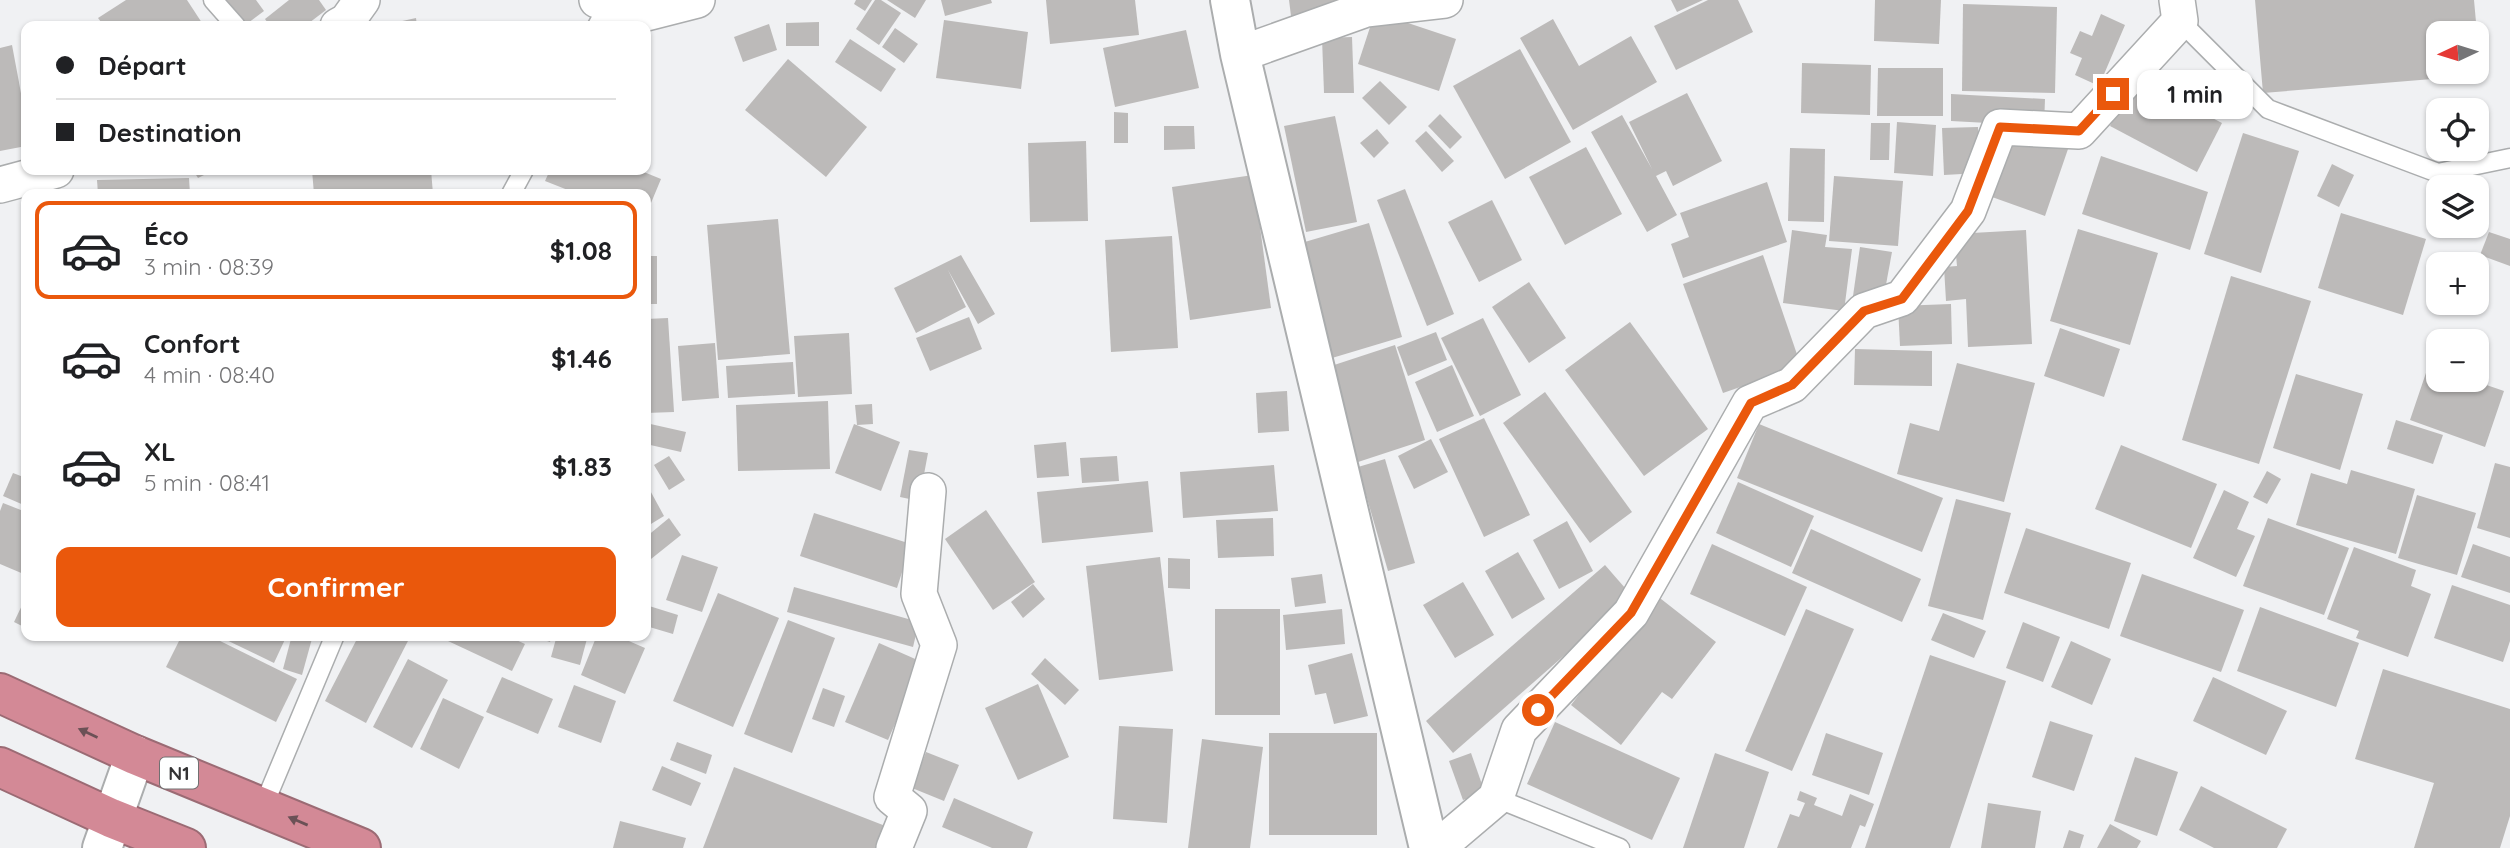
<!DOCTYPE html>
<html lang="fr">
<head>
<meta charset="utf-8">
<style>
	:root { --surface:#fff; --page:#f2f2f2; --text:#202124; --muted:#757577; --line:#e0e0e0; --accent:#ea580c }
	body { margin:0; font-family:Quicksand,sans-serif; background:var(--page); color:var(--text); height:100vh; display:flex; flex-direction:column; font-size:26px; white-space:nowrap }
	* { box-sizing:border-box; margin:0 }
	p { font-size:23px; color:var(--muted) }
	.icon { flex:none; width:38px; height:38px; fill:none; stroke:currentColor; stroke-width:2; stroke-linecap:round; stroke-linejoin:round }
	.map { position:relative; flex:1; overflow:hidden }
	.panel { position:absolute; left:21px; top:189px; width:630px; height:452px; display:flex; flex-direction:column; background:var(--surface); border-radius:14px; box-shadow:0 2px 5px #0004 }
	.panel>* { flex:none }
	.banner { position:absolute; left:21px; top:21px; width:630px; height:154px; border-radius:14px; box-shadow:0 2px 5px #0004; display:grid; align-content:center; height:154px; padding:0 35px; background:var(--surface) }
	.needle { width:46px; rotate:266deg }
	.buttons { position:absolute; left:2426px; top:21px; display:grid; gap:14px }
	.buttons a { display:grid; place-items:center; width:63px; height:63px; border-radius:14px; background:var(--surface); box-shadow:0 2px 5px #0004; font-size:35px }
	.end { position:absolute; width:32px; height:32px; margin:-16px; border:9px solid #ea580c; background:#fff; box-shadow:0 0 0 4px #fff }
	.from { border-radius:50% }
	.bubble { position:absolute; height:49px; border-radius:14px; background:var(--surface); box-shadow:0 2px 5px #0004; font-size:23px; font-weight:800; line-height:49px; text-align:center }
	.banner b { display:flex; align-items:center; gap:24px; height:66px; font-size:26px }
	.banner b+b { border-top:2px solid var(--line) }
	.banner i { width:18px; height:18px; background:var(--text) }
	ul { padding:12px 0 0; list-style:none }
	li { display:flex; align-items:center; gap:21px; height:98px; margin:0 14px 10px; padding:0 21px; border:4px solid transparent; border-radius:14px }
	li div { flex:1 }
	li b { display:block; font-size:26px }
	li em { font-style:normal; font-weight:800 }
	li.current { border-color:var(--accent) }
	li>.icon { width:63px; height:63px; stroke-width:1.5 }
	.button { display:flex; gap:14px; margin-top:auto; padding:14px 35px }
	.button a { flex:1; height:80px; border-radius:14px; background:var(--accent); color:#fff; font-size:28px; font-weight:800; line-height:80px; text-align:center }
	.map>svg:first-child { display:block }
	.building { fill:#bcbab9 }
	.lines { fill:none; stroke-linecap:round; stroke-linejoin:round }
	.lane-casing { stroke:#abadae; stroke-width:21 }
	.street-casing { stroke:#abadae; stroke-width:38 }
	.secondary-casing { stroke:#abadae; stroke-width:42 }
	.highway-casing { stroke:#9b6b74; stroke-width:42 }
	.lane { stroke:#fff; stroke-width:18 }
	.street { stroke:#fff; stroke-width:35 }
	.secondary { stroke:#fff; stroke-width:38 }
	.highway { stroke:#d38996; stroke-width:38 }
	.oneway { fill:#6b5156 }
	.route { stroke:#ea580c; stroke-width:9 }
	.labels { text-anchor:middle; stroke-width:7; stroke-linejoin:round; paint-order:stroke }
	.shield { fill:#feffff; stroke:#707071; stroke-width:2 }
	.shield-label { font-size:19px; font-weight:bold; fill:#333334 }
</style>
</head>
<body>
<div class="map">
<svg width="2510" height="848" viewBox="0 0 2510 848">
	<rect width="100%" height="100%" fill="#f0f1f3"/>
	<!-- building -->
	<g class="building">
		<polygon points="126,0 187,0 204,26 104,26 98,18"/>
		<polygon points="222,0 256,0 264,11 244,26"/>
		<polygon points="289,0 319,0 326,10 305,26 270,26 265,19"/>
		<polygon points="856,0 872,0 865,11 854,4"/>
		<polygon points="875,0 881,0 901,13 879,45 856,29"/>
		<polygon points="887,0 926,0 915,18"/>
		<polygon points="941,0 991,0 992,3 945,16"/>
		<polygon points="1046,0 1135,0 1139,35 1050,44"/>
		<polygon points="1289,0 1355,0 1356,8 1291,16"/>
		<polygon points="1671,0 1703,0 1677,12"/>
		<polygon points="1708,0 1738,0 1753,32 1676,70 1654,26"/>
		<polygon points="1875,0 1941,0 1939,44 1874,41"/>
		<polygon points="2255,0 2474,0 2477,33 2438,33 2438,72 2476,72 2476,46 2478,46 2481,75 2263,93"/>
		<polygon points="1963,4 2057,7 2055,93 1962,91"/>
		<polygon points="1375,12 1456,39 1439,91 1358,64"/>
		<polygon points="2101,14 2125,25 2099,86 2075,75 2082,58 2070,53 2080,31 2092,36"/>
		<polygon points="416,18 417,26 384,26 384,25"/>
		<polygon points="1553,19 1579,66 1631,36 1657,82 1573,130 1520,38"/>
		<polygon points="944,20 1028,32 1021,89 936,78"/>
		<polygon points="819,22 819,46 786,46 786,23"/>
		<polygon points="769,24 777,50 743,62 734,37"/>
		<polygon points="895,28 918,44 904,63 882,47"/>
		<polygon points="1186,30 1199,88 1115,107 1103,48"/>
		<polygon points="1352,37 1354,93 1324,93 1322,38"/>
		<polygon points="850,39 896,69 881,92 835,62"/>
		<polygon points="12,45 26,120 26,146 0,151 0,48"/>
		<polygon points="1520,49 1571,142 1505,179 1453,86"/>
		<polygon points="788,59 867,127 826,177 745,110"/>
		<polygon points="1802,63 1871,65 1870,115 1801,113"/>
		<polygon points="1878,68 1943,68 1943,116 1877,116"/>
		<polygon points="2135,78 2222,123 2197,172 2110,126"/>
		<polygon points="1380,81 1407,107 1389,125 1362,98"/>
		<polygon points="1687,93 1722,161 1673,186 1666,171 1656,176 1677,215 1647,232 1591,132 1622,115 1652,169 1629,122"/>
		<polygon points="1951,94 2045,99 2044,126 1951,121"/>
		<polygon points="1114,112 1128,113 1128,143 1114,143"/>
		<polygon points="1440,114 1462,137 1450,149 1428,126"/>
		<polygon points="1335,116 1357,222 1306,232 1284,126"/>
		<polygon points="1897,122 1936,125 1933,176 1894,173"/>
		<polygon points="1871,123 1890,123 1889,160 1870,160"/>
		<polygon points="1164,126 1194,126 1195,149 1164,150"/>
		<polygon points="1978,127 1980,173 1944,175 1942,128"/>
		<polygon points="1377,129 1389,143 1374,158 1360,143"/>
		<polygon points="2016,130 2068,149 2045,216 1992,197"/>
		<polygon points="1426,131 1454,161 1442,172 1415,141"/>
		<polygon points="2243,133 2299,151 2261,273 2204,254"/>
		<polygon points="1086,141 1088,221 1030,222 1028,143"/>
		<polygon points="1586,147 1622,214 1565,245 1529,177"/>
		<polygon points="1790,148 1825,149 1824,222 1788,221"/>
		<polygon points="2101,156 2208,192 2190,250 2082,214"/>
		<polygon points="2332,164 2354,175 2339,207 2317,196"/>
		<polygon points="193,170 214,170 198,178"/>
		<polygon points="312,170 431,170 433,194 314,194"/>
		<polygon points="550,170 639,170 661,179 646,215 646,194 578,194 545,181"/>
		<polygon points="1253,175 1271,308 1190,320 1172,187"/>
		<polygon points="1834,176 1903,181 1898,246 1829,241"/>
		<polygon points="189,178 190,194 98,194 97,180"/>
		<polygon points="1767,182 1787,242 1683,278 1671,244 1689,237 1680,213"/>
		<polygon points="1405,189 1454,314 1427,326 1377,200"/>
		<polygon points="1492,200 1522,260 1479,282 1448,222"/>
		<polygon points="2341,213 2426,239 2403,315 2318,288"/>
		<polygon points="778,219 790,354 718,360 707,225"/>
		<polygon points="1369,223 1402,337 1332,358 1298,244"/>
		<polygon points="2078,229 2158,253 2130,345 2050,321"/>
		<polygon points="1792,230 1827,235 1825,247 1852,249 1844,311 1783,303"/>
		<polygon points="2026,230 2032,344 1968,347 1966,299 1946,301 1944,267 1957,266 1954,234"/>
		<polygon points="2489,232 2510,239 2510,266 2480,255"/>
		<polygon points="1172,236 1178,348 1111,352 1105,240"/>
		<polygon points="1860,247 1892,252 1883,301 1853,296"/>
		<polygon points="961,255 995,314 978,324 948,270 966,307 916,333 894,288"/>
		<polygon points="1763,255 1801,366 1723,393 1683,284"/>
		<rect x="646" y="256" width="11" height="48"/>
		<polygon points="2231,276 2311,301 2259,464 2182,440"/>
		<polygon points="1529,282 1566,338 1529,363 1492,307"/>
		<polygon points="1951,304 1952,344 1900,346 1898,306"/>
		<polygon points="969,317 982,349 930,371 916,338"/>
		<polygon points="668,318 674,412 646,413 646,319"/>
		<polygon points="1483,318 1521,395 1480,416 1441,338"/>
		<polygon points="1630,322 1708,429 1644,476 1565,370"/>
		<polygon points="2060,328 2120,349 2104,397 2044,376"/>
		<polygon points="1436,332 1447,360 1408,376 1397,347"/>
		<polygon points="849,333 852,394 798,397 794,336"/>
		<polygon points="715,343 719,398 682,401 678,346"/>
		<polygon points="1395,345 1425,440 1355,463 1325,368"/>
		<polygon points="1855,349 1932,351 1932,386 1854,385"/>
		<polygon points="793,362 795,394 728,398 726,366"/>
		<polygon points="1957,363 2035,383 2004,502 1897,474 1910,423 1939,431"/>
		<polygon points="2429,364 2438,367 2438,380 2472,380 2504,391 2485,447 2410,420"/>
		<polygon points="1452,365 1474,416 1437,432 1415,382"/>
		<polygon points="2296,374 2363,394 2340,470 2273,448"/>
		<polygon points="1287,391 1289,431 1258,433 1256,393"/>
		<polygon points="1545,392 1632,512 1590,543 1503,423"/>
		<polygon points="828,401 830,469 738,471 736,405"/>
		<polygon points="872,404 873,424 857,425 855,405"/>
		<polygon points="1484,418 1530,515 1484,537 1439,439"/>
		<polygon points="2396,420 2443,435 2433,464 2387,449"/>
		<polygon points="646,423 686,432 681,452 646,444"/>
		<polygon points="854,424 900,442 881,491 835,473"/>
		<polygon points="1759,424 1943,498 1922,552 1737,478"/>
		<polygon points="1431,439 1448,472 1414,489 1398,456"/>
		<polygon points="1066,442 1069,476 1037,478 1034,445"/>
		<polygon points="2121,445 2217,484 2191,548 2095,509"/>
		<polygon points="909,450 928,453 919,501 900,497"/>
		<polygon points="669,456 685,480 669,490 654,465"/>
		<polygon points="1117,456 1119,481 1082,483 1080,458"/>
		<polygon points="1385,459 1415,563 1388,571 1358,467"/>
		<polygon points="2495,463 2510,467 2510,538 2477,528"/>
		<polygon points="1274,465 1278,511 1183,518 1180,472"/>
		<polygon points="2351,470 2415,489 2396,554 2296,525 2311,473 2347,484"/>
		<polygon points="2267,471 2281,479 2267,504 2253,497"/>
		<polygon points="13,473 26,478 26,506 3,496"/>
		<polygon points="1148,481 1153,532 1042,543 1037,492"/>
		<polygon points="1738,482 1814,516 1791,567 1716,533"/>
		<polygon points="646,483 664,516 646,527"/>
		<polygon points="2224,490 2249,502 2237,529 2255,536 2236,577 2193,558"/>
		<polygon points="2417,495 2476,513 2457,575 2398,558"/>
		<polygon points="1956,499 2011,513 1983,620 1928,606"/>
		<polygon points="3,503 26,512 26,575 0,564 0,511"/>
		<polygon points="986,510 1035,582 993,610 945,539"/>
		<polygon points="814,513 911,544 897,588 800,556"/>
		<polygon points="669,518 681,535 646,563 646,537"/>
		<polygon points="1273,518 1274,556 1218,558 1216,520"/>
		<polygon points="2268,518 2349,548 2324,615 2243,586"/>
		<polygon points="1567,521 1593,571 1559,589 1533,540"/>
		<polygon points="2026,528 2131,563 2109,629 2004,593"/>
		<polygon points="1811,529 1921,579 1902,622 1792,573"/>
		<polygon points="1712,544 1807,587 1785,636 1690,594"/>
		<polygon points="2473,544 2510,557 2510,593 2461,577"/>
		<polygon points="2354,547 2416,570 2411,586 2431,594 2408,657 2356,638 2359,631 2327,619"/>
		<polygon points="1518,552 1545,599 1512,619 1485,571"/>
		<polygon points="682,555 718,567 702,612 666,600"/>
		<polygon points="1160,557 1173,671 1099,680 1086,566"/>
		<polygon points="1168,558 1190,559 1190,589 1168,588"/>
		<polygon points="1605,565 1632,596 1453,753 1426,721"/>
		<polygon points="1322,574 1326,603 1295,607 1291,578"/>
		<polygon points="2142,574 2244,610 2221,672 2120,636"/>
		<polygon points="1463,582 1494,635 1455,658 1423,605"/>
		<polygon points="1033,584 1045,599 1023,618 1011,602"/>
		<polygon points="2452,585 2510,605 2510,641 2503,662 2434,638"/>
		<polygon points="794,587 919,622 913,647 787,612"/>
		<polygon points="718,593 779,618 733,727 673,701"/>
		<polygon points="1656,595 1716,642 1672,699 1662,692 1621,745 1571,705"/>
		<polygon points="26,597 26,628 14,622"/>
		<polygon points="646,605 678,615 673,634 646,626"/>
		<polygon points="2260,607 2359,643 2336,707 2237,671"/>
		<rect x="1215" y="609" width="65" height="106"/>
		<polygon points="1342,609 1345,644 1286,650 1283,615"/>
		<polygon points="1806,609 1854,629 1792,771 1745,751"/>
		<polygon points="1943,613 1986,631 1974,658 1931,640"/>
		<polygon points="788,620 835,638 792,753 744,734"/>
		<polygon points="2023,622 2060,637 2043,682 2006,668"/>
		<polygon points="182,635 208,635 297,679 276,722 166,667"/>
		<polygon points="216,635 287,635 274,663"/>
		<polygon points="292,635 313,635 302,675 283,669"/>
		<polygon points="359,635 411,635 366,723 325,701"/>
		<polygon points="451,635 505,635 525,644 512,671 448,641"/>
		<polygon points="529,635 552,635 550,642"/>
		<polygon points="557,635 588,635 580,665 551,657"/>
		<polygon points="597,635 615,635 645,648 625,694 581,675"/>
		<polygon points="2071,641 2111,659 2092,705 2051,687"/>
		<polygon points="879,643 922,662 888,740 845,722"/>
		<polygon points="1352,653 1368,716 1334,724 1326,693 1315,695 1308,665"/>
		<polygon points="1930,655 2006,681 1950,848 1865,848"/>
		<polygon points="1045,658 1079,690 1065,705 1031,674"/>
		<polygon points="408,659 448,680 412,748 373,727"/>
		<polygon points="2383,669 2510,709 2510,816 2500,848 2414,848 2434,783 2355,759"/>
		<polygon points="502,677 553,699 538,734 486,712"/>
		<polygon points="2213,677 2287,711 2266,755 2193,721"/>
		<polygon points="1038,684 1069,757 1018,780 985,708"/>
		<polygon points="574,685 616,701 601,743 558,727"/>
		<polygon points="823,688 845,696 834,727 812,719"/>
		<polygon points="443,698 484,717 459,769 420,749"/>
		<polygon points="2050,721 2093,735 2074,791 2032,777"/>
		<polygon points="1555,722 1680,778 1652,840 1527,784"/>
		<polygon points="1119,726 1173,729 1167,823 1113,819"/>
		<rect x="1269" y="733" width="108" height="102"/>
		<polygon points="1826,733 1883,753 1869,795 1812,775"/>
		<polygon points="1202,739 1263,747 1250,848 1188,848"/>
		<polygon points="677,742 712,755 706,774 670,760"/>
		<polygon points="926,752 959,765 944,801 912,788"/>
		<polygon points="1471,753 1485,793 1463,800 1449,761"/>
		<polygon points="1715,753 1769,772 1744,848 1683,848"/>
		<polygon points="2135,757 2178,772 2157,836 2114,821"/>
		<polygon points="662,766 701,783 691,806 652,790"/>
		<polygon points="734,767 888,827 880,848 703,848"/>
		<polygon points="2201,786 2287,829 2277,848 2214,848 2179,830"/>
		<polygon points="1800,791 1817,798 1814,805 1842,816 1850,794 1874,804 1865,827 1860,825 1851,848 1777,848 1790,814 1799,817 1805,803 1797,800"/>
		<polygon points="954,798 1033,832 1027,848 992,848 942,827"/>
		<polygon points="1988,803 2041,811 2035,848 1981,848"/>
		<polygon points="620,821 686,838 683,848 613,848"/>
		<polygon points="2110,824 2141,841 2137,848 2097,848"/>
		<polygon points="2069,830 2084,835 2080,848 2063,848"/>
	</g>
	<g class="lines">
		<defs>
			<g id="lane">
				<polyline points="213,0 236,26"/>
				<polyline points="2180,21 2268,109 2438,173 2510,158"/>
				<polyline points="597,26 609,4"/>
				<polyline points="511,194 524,170"/>
				<polyline points="1496,798 1620,848"/>
				<polyline points="263,807 335,635"/>
			</g>
			<g id="street">
				<polyline points="597,0 646,13 697,0"/>
				<polyline points="338,26 347,21 362,0"/>
				<polyline points="1240,54 1366,9 1445,0"/>
				<polyline points="0,185 56,170"/>
				<polyline points="894,848 909,811 892,797 939,645 919,594 928,491"/>
				<polyline points="1437,848 1496,798 1519,730 1631,613 1750,403 1792,385 1864,311 1902,298 1968,211 2000,127 2079,131 2180,21 2177,0"/>
			</g>
			<g id="secondary">
				<polyline points="1230,0 1240,54 1429,848"/>
				<polyline points="102,848 135,755"/>
			</g>
			<g id="highway">
				<polyline points="0,693 135,755 361,848"/>
				<polyline points="0,767 111,818 186,848"/>
			</g>
		</defs>
		<!-- lane casing -->
		<use href="#lane" class="lane-casing"/>
		<!-- street casing -->
		<use href="#street" class="street-casing"/>
		<!-- secondary casing -->
		<use href="#secondary" class="secondary-casing"/>
		<!-- highway casing -->
		<use href="#highway" class="highway-casing"/>
		<!-- lane -->
		<use href="#lane" class="lane"/>
		<!-- street -->
		<use href="#street" class="street"/>
		<!-- secondary -->
		<use href="#secondary" class="secondary"/>
		<!-- highway -->
		<use href="#highway" class="highway"/>
	</g>
	<!-- one-way arrows -->
	<defs><path id="oneway-solid" d="M-6-.8H1V-3.2L6.5 0L1 3.2V.8H-6Z" transform="scale(1.75)"/></defs>
	<g class="oneway">
		<use href="#oneway-solid" transform="translate(88 733) rotate(-155)"/>
		<use href="#oneway-solid" transform="translate(298 821) rotate(-157)"/>
	</g>
	<g class="lines">
		<!-- route -->
		<polyline class="route" points="1538,710 1631,613 1751,403 1792,385 1864,311 1902,299 1968,211 2000,127 2079,131 2113,94"/>
	</g>
	<g class="labels">
		<!-- shield labels -->
		<rect class="shield" x="160" y="757.5" width="38" height="31" rx="5"/>
		<g class="shield-label">
			<text x="179" y="780">N1</text>
		</g>
	</g>
</svg>
<div class="buttons">
<a><svg class="needle" viewBox="-14 -14 28 28"><path d="M0-13l5 13h-10z" fill="#e53935"/><path d="M0 13l5-13h-10z" fill="#757577"/></svg></a>
<a><svg class="icon" aria-label="locate" viewBox="0 0 24 24"><circle cx="12" cy="12" r="6"/><path d="M12 2v4M12 18v4M2 12h4M18 12h4"/></svg></a>
<a><svg class="icon" aria-label="layers" viewBox="0 0 24 24"><path d="M12 4l9 5-9 5-9-5zM3 14l9 5 9-5"/></svg></a>
<a>+</a>
<a>−</a>
</div>
<i class="end from" style="left:1538px;top:710px"></i>
<i class="end" style="left:2113px;top:94px"></i>
<div class="bubble" style="left:2137px;top:70px;width:116px">1 min</div>
<div class="banner">
<b><i class="from"></i>Départ</b>
<b><i></i>Destination</b>
</div>
<section class="panel">
<ul>
<li class="current"><svg class="icon" aria-label="car" viewBox="0 0 24 24"><path d="M5 17H2v-5l4-1 3-4h7l3 4 3 1v5h-3M9 17h6M6 11h13"/><circle cx="7" cy="17" r="2"/><circle cx="17" cy="17" r="2"/></svg><div><b>Éco</b><p>3 min · 08:39</p></div><em>$1.08</em></li>
<li><svg class="icon" aria-label="car" viewBox="0 0 24 24"><path d="M5 17H2v-5l4-1 3-4h7l3 4 3 1v5h-3M9 17h6M6 11h13"/><circle cx="7" cy="17" r="2"/><circle cx="17" cy="17" r="2"/></svg><div><b>Confort</b><p>4 min · 08:40</p></div><em>$1.46</em></li>
<li><svg class="icon" aria-label="car" viewBox="0 0 24 24"><path d="M5 17H2v-5l4-1 3-4h7l3 4 3 1v5h-3M9 17h6M6 11h13"/><circle cx="7" cy="17" r="2"/><circle cx="17" cy="17" r="2"/></svg><div><b>XL</b><p>5 min · 08:41</p></div><em>$1.83</em></li>
</ul>
<div class="button"><a>Confirmer</a></div>
</section>
</div>
</body>
</html>
